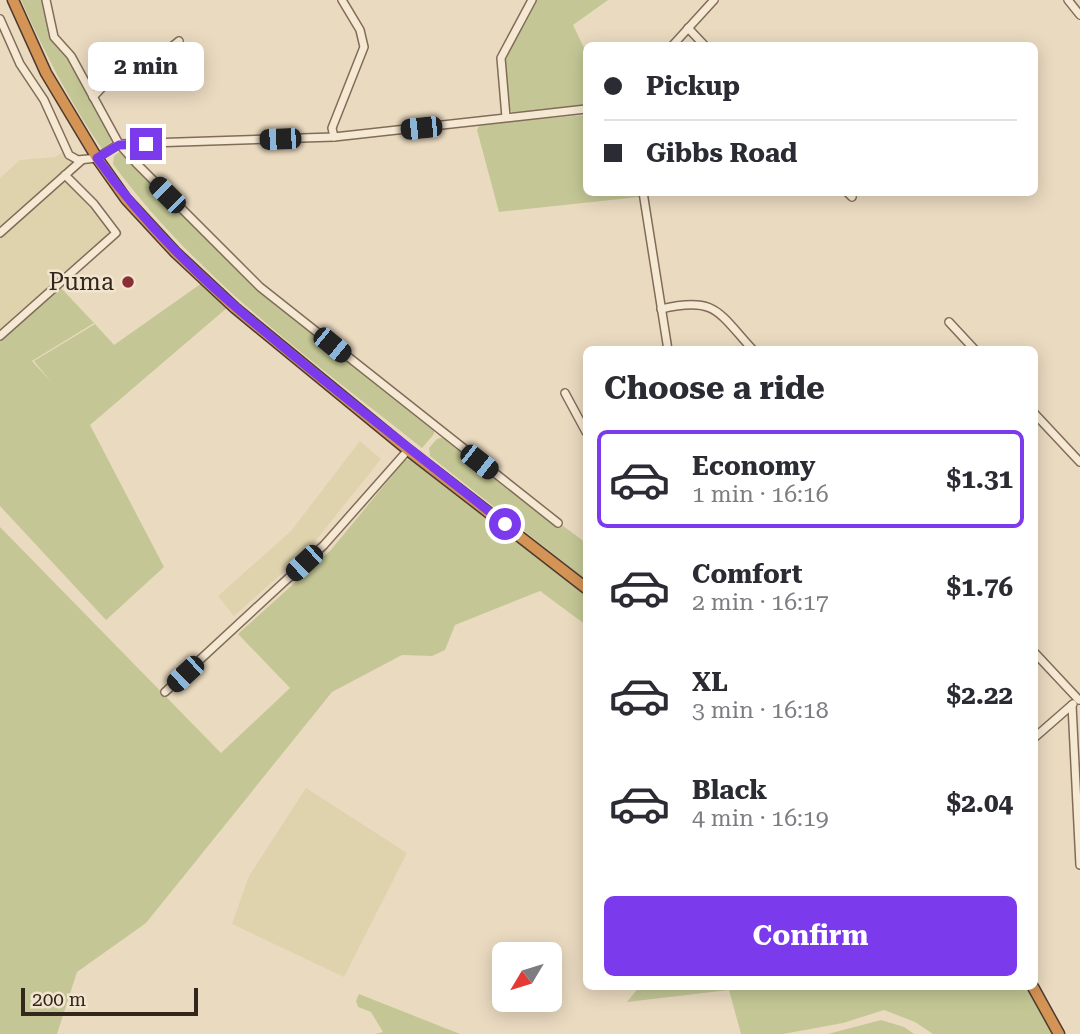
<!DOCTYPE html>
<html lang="en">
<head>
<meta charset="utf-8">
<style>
	:root { --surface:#fff; --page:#f2f2f3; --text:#2b2b33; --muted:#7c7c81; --line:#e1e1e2; --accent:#7c3aed }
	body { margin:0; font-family:"Roboto Serif",serif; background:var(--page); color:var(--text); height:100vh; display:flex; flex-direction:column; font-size:26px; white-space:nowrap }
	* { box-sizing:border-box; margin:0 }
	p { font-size:23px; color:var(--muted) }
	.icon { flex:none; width:38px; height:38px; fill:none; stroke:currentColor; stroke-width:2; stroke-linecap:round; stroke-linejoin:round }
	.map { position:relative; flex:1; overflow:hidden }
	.drawer { position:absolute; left:583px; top:346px; width:455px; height:644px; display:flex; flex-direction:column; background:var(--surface); border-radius:10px; box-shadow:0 4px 18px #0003 }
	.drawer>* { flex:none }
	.banner { position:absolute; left:583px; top:42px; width:455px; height:154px; border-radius:10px; box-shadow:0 4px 18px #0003; display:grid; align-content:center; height:154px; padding:0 21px; background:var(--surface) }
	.needle { width:46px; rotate:232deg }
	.buttons { position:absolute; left:492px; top:942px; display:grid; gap:14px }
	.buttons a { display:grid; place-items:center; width:70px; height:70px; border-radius:10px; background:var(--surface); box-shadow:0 4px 18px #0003; font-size:35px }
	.scale { position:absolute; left:21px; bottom:18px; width:177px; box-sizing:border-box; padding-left:7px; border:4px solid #32261d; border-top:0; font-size:19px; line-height:24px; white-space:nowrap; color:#32261d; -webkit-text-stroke:5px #f2e5cf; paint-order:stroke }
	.end { position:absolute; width:32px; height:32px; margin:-16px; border:9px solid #7c3aed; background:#fff; box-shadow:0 0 0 4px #fff }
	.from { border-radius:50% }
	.bubble { position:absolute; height:49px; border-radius:10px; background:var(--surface); box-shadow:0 4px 18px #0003; font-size:23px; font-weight:700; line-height:49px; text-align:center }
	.car { position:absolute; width:21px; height:42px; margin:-21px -10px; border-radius:9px; box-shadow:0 0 5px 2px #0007; background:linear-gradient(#222 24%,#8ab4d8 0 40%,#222 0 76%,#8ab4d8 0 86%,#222 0) }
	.banner b { display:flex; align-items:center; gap:24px; height:66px; font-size:26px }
	.banner b+b { border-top:2px solid var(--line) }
	.banner i { width:18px; height:18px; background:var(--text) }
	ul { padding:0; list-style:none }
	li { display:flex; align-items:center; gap:21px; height:98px; margin:0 14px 10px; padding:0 7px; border:4px solid transparent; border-radius:10px }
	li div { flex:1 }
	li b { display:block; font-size:26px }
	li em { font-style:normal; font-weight:700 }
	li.current { border-color:var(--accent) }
	li>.icon { width:63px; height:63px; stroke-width:1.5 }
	h2 { padding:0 21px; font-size:32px; line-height:84px }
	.button { display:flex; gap:14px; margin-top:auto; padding:14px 21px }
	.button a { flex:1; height:80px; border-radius:10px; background:var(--accent); color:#fff; font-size:28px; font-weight:700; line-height:80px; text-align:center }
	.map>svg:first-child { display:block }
	.farmland { fill:#dfd3ae }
	.green { fill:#c4c795 }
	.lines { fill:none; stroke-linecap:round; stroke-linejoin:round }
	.minor-casing { stroke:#816c5a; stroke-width:10 }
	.highway-casing { stroke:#4f3b2e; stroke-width:13 }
	.minor { stroke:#f6e9d3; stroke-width:7 }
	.highway { stroke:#d49456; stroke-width:10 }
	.route { stroke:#7c3aed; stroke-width:9 }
	.poi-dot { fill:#8c2e36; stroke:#f2e5cf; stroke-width:2.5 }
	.labels { text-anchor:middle; stroke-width:5; stroke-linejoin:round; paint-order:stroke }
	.poi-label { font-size:24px; fill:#32261d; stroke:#f2e5cf; text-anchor:end }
</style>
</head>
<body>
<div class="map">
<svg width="1080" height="1034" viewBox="0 0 1080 1034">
	<rect width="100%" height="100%" fill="#eadac0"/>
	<!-- farmland -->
	<g class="farmland">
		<polygon points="63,152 74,165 0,229 0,178 20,160 55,157"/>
		<polygon points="64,179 112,233 0,332 0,236"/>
		<polygon points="360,441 381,459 308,550 234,616 218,596 291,531"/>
		<polygon points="306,788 407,853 344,977 232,924 249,876"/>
	</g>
	<!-- green -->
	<g class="green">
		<path d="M21 0H44L48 29 69 58 114 140 102 149C70 102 44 52 21 0Z"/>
		<polygon points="537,0 608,0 573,25 586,52 586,106 513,113 509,109 503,60"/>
		<polygon points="586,115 586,192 639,193 639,197 499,212 477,130 480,124"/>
		<path d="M121 151 259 288 434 429V434L422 448C312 361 197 278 113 164L114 156Z"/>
		<polygon points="202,283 228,307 90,425 164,567 106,620 0,506 0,340 60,287 94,323 32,361 51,382 34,361 95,324 114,345"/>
		<polygon points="444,437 586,543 586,580 430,456 429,448 437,439"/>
		<polygon points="412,459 586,596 586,625 540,591 455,625 445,650 432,656 402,655 332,692 146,923 77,972 57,1034 0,1034 0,527 221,753 290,688 238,634 330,551 405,460"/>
		<polygon points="639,987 1028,987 1054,1034 933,1034 915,1022 884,1010 843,1023 783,1034 741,1034 729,990 627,1002"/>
		<polygon points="359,994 460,1034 375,1034 383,1032 371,1012 358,1007 356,1001"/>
		<polygon points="881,1020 904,1027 914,1034 828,1034"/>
	</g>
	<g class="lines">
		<defs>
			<g id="minor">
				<polyline points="46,0 54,37 71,56 119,144 136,163 260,287 558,523"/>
				<polyline points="1068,0 1080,15"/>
				<polyline points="0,19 20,64 44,100 69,155 78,160 97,158 119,144 334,137 586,109"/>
				<polyline points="688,28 705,46"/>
				<polyline points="672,46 714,0"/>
				<polyline points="93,97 110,79 159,57 179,41"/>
				<polyline points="506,117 501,58 532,0"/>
				<polyline points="334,137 332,128 364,47 360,30 342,0"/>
				<polyline points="643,192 668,350"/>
				<polyline points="847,192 852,197"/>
				<polyline points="0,233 82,160"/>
				<path d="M661 309C716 296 718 312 753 350"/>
				<polyline points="949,322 975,350"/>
				<polyline points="0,336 116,233 94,204 65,175"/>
				<polyline points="565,393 586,432"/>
				<polyline points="1034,413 1080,462"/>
				<polyline points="1034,652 1079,700"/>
				<polyline points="165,692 324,545 408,450"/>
				<polyline points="1072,705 1080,865"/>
				<polyline points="1034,738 1073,704"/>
			</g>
			<g id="highway">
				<polyline points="13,0 46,73 97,158 126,199 175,252 235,308 408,450 586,588"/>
				<polyline points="1033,987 1059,1034"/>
			</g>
		</defs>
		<!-- minor casing -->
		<use href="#minor" class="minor-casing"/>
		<!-- highway casing -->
		<use href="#highway" class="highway-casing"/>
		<!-- minor -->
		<use href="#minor" class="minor"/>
		<!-- highway -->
		<use href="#highway" class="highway"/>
	</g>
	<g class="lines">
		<!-- route -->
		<path class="route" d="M146 144 119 145 97 158C159 246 238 311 321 378 382 427 443 475 505 524"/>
	</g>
	<!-- markers -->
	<circle class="poi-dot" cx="128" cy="282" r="7"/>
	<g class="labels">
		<!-- poi labels -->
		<g class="poi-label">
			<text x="114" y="290">Puma</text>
		</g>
	</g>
</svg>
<div class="buttons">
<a><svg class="needle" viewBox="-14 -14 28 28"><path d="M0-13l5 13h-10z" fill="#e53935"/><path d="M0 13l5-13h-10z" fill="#7c7c81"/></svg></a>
</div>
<div class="scale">200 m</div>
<i class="end from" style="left:505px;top:524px"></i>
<i class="end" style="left:146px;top:144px"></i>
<div class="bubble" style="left:88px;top:42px;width:116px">2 min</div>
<i class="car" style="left:421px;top:128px;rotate:264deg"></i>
<i class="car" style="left:280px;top:139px;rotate:268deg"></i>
<i class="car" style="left:167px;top:195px;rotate:315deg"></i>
<i class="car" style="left:332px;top:345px;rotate:129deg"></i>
<i class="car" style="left:479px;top:462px;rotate:128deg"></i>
<i class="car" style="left:304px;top:563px;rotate:227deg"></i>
<i class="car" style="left:185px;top:674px;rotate:227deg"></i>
<div class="banner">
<b><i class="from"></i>Pickup</b>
<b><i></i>Gibbs Road</b>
</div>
<section class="drawer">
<h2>Choose a ride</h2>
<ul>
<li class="current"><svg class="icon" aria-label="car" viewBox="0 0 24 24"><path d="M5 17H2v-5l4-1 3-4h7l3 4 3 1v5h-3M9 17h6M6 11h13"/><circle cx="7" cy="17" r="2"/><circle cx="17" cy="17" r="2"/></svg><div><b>Economy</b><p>1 min · 16:16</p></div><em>$1.31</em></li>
<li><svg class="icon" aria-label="car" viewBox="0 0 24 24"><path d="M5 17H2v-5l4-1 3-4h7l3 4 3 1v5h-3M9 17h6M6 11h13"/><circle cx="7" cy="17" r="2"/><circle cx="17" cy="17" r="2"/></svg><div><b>Comfort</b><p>2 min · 16:17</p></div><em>$1.76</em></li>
<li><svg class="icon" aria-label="car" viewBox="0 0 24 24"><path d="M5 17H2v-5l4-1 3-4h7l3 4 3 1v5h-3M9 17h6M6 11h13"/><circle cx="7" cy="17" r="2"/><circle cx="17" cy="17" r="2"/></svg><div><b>XL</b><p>3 min · 16:18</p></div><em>$2.22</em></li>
<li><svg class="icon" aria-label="car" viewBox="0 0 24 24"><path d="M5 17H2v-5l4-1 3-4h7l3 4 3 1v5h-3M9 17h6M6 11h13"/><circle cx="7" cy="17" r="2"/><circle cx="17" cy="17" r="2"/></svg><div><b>Black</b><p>4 min · 16:19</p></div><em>$2.04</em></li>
</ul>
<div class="button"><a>Confirm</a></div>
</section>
</div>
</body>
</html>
